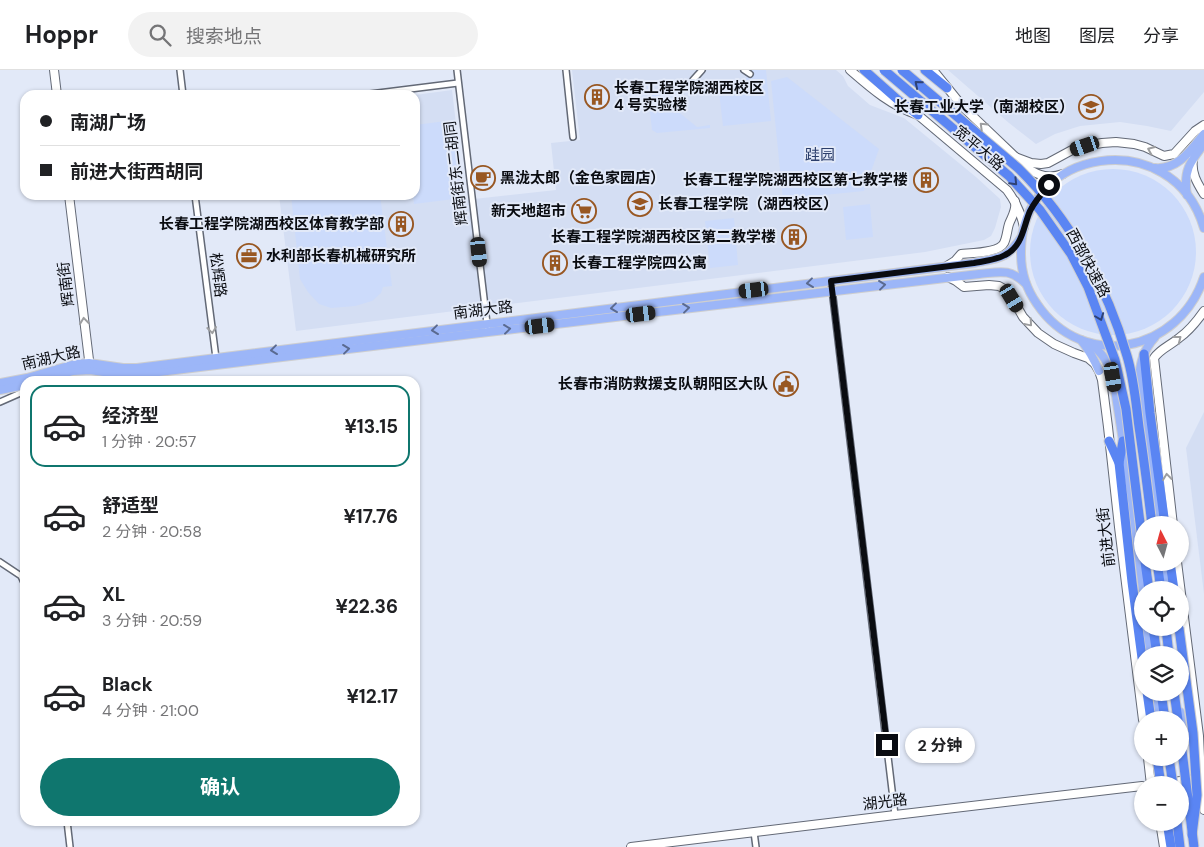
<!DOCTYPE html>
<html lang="zh">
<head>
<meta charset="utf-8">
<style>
	:root { --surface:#fff; --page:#f2f2f2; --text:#202124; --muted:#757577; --line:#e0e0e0; --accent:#0f766e }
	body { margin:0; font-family:"DM Sans","Noto Sans SC",sans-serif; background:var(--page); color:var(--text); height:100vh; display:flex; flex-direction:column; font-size:19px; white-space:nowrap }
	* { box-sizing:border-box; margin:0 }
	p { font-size:16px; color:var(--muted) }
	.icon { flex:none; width:28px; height:28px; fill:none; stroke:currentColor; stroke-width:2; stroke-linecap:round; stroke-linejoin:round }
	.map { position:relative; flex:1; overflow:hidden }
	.sheet { position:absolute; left:20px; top:306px; width:400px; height:450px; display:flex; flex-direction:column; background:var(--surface); border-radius:15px; box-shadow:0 1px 4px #0004 }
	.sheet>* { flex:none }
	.hud { position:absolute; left:20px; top:20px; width:400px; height:110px; border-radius:15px; box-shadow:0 1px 4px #0004; display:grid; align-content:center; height:110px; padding:0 20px; background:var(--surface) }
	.needle { width:32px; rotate:354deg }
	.fabs { position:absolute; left:1134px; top:446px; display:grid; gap:10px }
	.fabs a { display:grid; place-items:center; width:55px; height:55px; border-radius:50%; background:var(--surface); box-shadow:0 1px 4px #0004; font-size:25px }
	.end { position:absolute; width:22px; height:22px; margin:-11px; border:6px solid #0a0c11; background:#fff; box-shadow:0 0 0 2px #fff }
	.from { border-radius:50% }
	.bubble { position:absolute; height:35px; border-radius:18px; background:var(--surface); box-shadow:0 1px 4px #0004; font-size:16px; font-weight:700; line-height:35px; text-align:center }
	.car { position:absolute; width:15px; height:30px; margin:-15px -8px; border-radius:6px; box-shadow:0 0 4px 1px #0007; background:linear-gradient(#222 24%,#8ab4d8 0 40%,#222 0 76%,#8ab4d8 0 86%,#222 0) }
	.hud b { display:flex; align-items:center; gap:18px; height:48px; font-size:19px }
	.hud b+b { border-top:1px solid var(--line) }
	.hud i { width:12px; height:12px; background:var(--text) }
	ul { padding:9px 0 0; list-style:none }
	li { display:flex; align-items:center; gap:15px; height:82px; margin:0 10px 8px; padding:0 10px; border:2px solid transparent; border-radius:15px }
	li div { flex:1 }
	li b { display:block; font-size:19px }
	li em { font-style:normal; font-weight:700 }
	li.active { border-color:var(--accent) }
	li>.icon { width:45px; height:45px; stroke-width:1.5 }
	.cta { display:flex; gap:10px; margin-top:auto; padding:10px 20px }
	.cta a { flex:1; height:58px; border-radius:30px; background:var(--accent); color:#fff; font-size:20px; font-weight:700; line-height:58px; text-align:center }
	header { display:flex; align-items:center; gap:30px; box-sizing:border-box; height:70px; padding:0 25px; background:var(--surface); border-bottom:1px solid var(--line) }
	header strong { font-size:24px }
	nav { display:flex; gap:28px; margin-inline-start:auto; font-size:18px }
	.search { width:350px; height:45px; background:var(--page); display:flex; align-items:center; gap:12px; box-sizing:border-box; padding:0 18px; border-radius:28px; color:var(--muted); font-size:19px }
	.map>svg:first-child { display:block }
	.built { fill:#d4def3 }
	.green { fill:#ccdbfb }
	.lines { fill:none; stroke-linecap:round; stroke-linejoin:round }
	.street-casing { stroke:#636976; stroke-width:8 }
	.secondary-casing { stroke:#636976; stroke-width:10 }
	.primary-casing { stroke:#cececf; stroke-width:10 }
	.highway-casing { stroke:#cececf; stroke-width:11 }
	.street { stroke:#fff; stroke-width:5 }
	.secondary { stroke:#fff; stroke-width:8 }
	.primary { stroke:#9cb6f8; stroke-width:8 }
	.highway { stroke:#5a85f3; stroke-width:9 }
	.highway-bridge-casing { stroke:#cececf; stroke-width:11; stroke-linecap:butt }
	.highway-bridge { stroke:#5a85f3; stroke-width:9 }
	.oneway { stroke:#2e4277 }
	.oneway2 { stroke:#9d9ea0 }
	.oneway3 { stroke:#5a6a90 }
	.route { stroke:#0a0c11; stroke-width:6 }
	.labels { text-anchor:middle; stroke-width:4; stroke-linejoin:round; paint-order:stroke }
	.poi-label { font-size:15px; font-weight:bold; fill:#0a0c11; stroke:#e2e9f8; text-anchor:end }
	.street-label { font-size:15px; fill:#0a0c11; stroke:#e2e9f8 }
	.park-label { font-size:15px; fill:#2c3f6c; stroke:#e2e9f8 }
</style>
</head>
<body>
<header>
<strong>Hoppr</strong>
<div class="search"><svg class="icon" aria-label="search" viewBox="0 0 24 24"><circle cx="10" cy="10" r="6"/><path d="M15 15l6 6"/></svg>搜索地点</div>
<nav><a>地图</a><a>图层</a><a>分享</a></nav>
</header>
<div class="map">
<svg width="1204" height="777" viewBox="0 0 1204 777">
	<rect width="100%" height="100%" fill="#e2e9f8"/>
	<!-- built -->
	<g class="built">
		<polygon points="572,0 836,0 843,6 848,16 870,35 904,48 976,107 1000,129 1001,137 995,158 991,166 984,170 925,182 296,261 279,125 415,125 415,25 452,20 465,130 556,120 551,73 580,70"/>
		<polygon points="948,0 1204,0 1204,22 1171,61 1147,56 1120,52 1080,56 1055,64 1036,74 1009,53"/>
		<polygon points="1204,342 1204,524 1186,378"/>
	</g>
	<!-- green -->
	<g class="green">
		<path d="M752 0H766L771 51 723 56 719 22C734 18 744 14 752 0Z"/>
		<polygon points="787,7 879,79 864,121 783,129 771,11"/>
		<polygon points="647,16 670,35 667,38 673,43 676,40 697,57 710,55 710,58 657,63 652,60"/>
		<polygon points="446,51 449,73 455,72 462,128 414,134 413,125 415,125 415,55"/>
		<circle cx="1113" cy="182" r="83"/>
		<polygon points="291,125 380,125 392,216 383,217 381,223 372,231 355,236 331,238 319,234 308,222 300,209"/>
		<polygon points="870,134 873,167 846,170 843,137"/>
		<polygon points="734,148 738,195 710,198 705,151"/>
	</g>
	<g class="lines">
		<defs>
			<g id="street">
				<polyline points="180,0 183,25"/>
				<polyline points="457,0 488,262"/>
				<polyline points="566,0 573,67"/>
				<polyline points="744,0 750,4"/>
				<polyline points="693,10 702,0"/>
				<polyline points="362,25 458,13"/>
				<polyline points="195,125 216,288"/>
				<polyline points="831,211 895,745"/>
				<polyline points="0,332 25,321"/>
				<polyline points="0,492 21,506 25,515"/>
				<polyline points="67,751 70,777"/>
				<polyline points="754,762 756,777"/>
			</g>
			<g id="secondary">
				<polyline points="54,0 57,25"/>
				<path d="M850 0C872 19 890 35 918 45L1007 120C1016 132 1021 143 1024 157"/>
				<path d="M933 0 963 37 1027 98C1039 106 1049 109 1063 104"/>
				<polyline points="1015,87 1031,93 1041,94 1048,93 1072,80 1085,76 1102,73 1116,72 1134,74 1145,77 1164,86 1174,84 1195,61 1204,55"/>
				<path d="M1193 89C1191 103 1197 113 1204 124"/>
				<polyline points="69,125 90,298"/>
				<path d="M947 196 955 191 961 184C972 183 999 183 1004 173 1007 167 1007 160 1009 154 1012 146 1017 140 1015 131"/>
				<polyline points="948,207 956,211 964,217 989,215 999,216 1006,220 1012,228 1023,247 1038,263 1054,274 1074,283 1088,288 1095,294 1099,301 1102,310 1108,357 1119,457 1143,650"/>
				<path d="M1173 455 1154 288C1160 279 1171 275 1179 268 1189 261 1197 251 1204 241"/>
				<polyline points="1177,492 1199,666 1201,708 1204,740"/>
				<polyline points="1148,688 1151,715"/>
				<polyline points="1153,715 1201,708"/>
				<polyline points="1160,752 1164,777"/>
				<polyline points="631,777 895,745 1142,716"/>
			</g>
			<g id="primary">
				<path d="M1155 98C1178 100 1191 80 1204 64"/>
				<path d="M1187 125C1183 101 1190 92 1204 74"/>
				<path d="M1204 158C1173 53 1019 76 1021 184 1021 202 1027 220 1037 234 1083 302 1179 283 1204 207"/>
				<path d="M1155 267C1143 280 1140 294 1139 310L1157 455"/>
				<path d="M1081 270C1089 280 1094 289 1099 301"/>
				<path d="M1090 273C1103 284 1108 292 1113 307L1131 422 1143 520"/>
				<path d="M38 311 73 301 90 300 124 305 142 304 488 262 979 204C1000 202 1010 198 1026 214"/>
				<path d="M0 313 27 308 75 294 89 293 123 298H137L974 193C999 188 1008 189 1022 166"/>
				<polyline points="0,320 25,315"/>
				<polyline points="1162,492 1165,520"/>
				<polyline points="1147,558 1151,585"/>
				<polyline points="1157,622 1160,650"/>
				<polyline points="1180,642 1184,671"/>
			</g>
			<g id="highway">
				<polyline points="864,0 898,30 918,45"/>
				<polyline points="925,0 947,18"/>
				<polyline points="1144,284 1150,343 1165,455"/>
				<polyline points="1109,371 1119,393 1132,512 1142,588"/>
				<polyline points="1119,393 1123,371"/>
				<polyline points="1145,492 1149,520"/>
				<polyline points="1157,492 1161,520"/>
				<polyline points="1170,492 1174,520"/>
				<polyline points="1153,558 1157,585"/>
				<polyline points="1166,558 1169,585"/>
				<polyline points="1147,622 1151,650"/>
				<polyline points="1161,622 1165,650"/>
				<polyline points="1174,622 1178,650"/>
				<polyline points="1167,752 1171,777"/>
				<polyline points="1177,752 1180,777"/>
			</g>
		</defs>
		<!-- street casing -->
		<use href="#street" class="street-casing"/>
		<!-- secondary casing -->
		<use href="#secondary" class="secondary-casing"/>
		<!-- primary casing -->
		<use href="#primary" class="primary-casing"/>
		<!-- highway casing -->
		<use href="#highway" class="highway-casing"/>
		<!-- street -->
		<use href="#street" class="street"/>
		<!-- secondary -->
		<use href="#secondary" class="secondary"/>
		<!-- primary -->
		<use href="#primary" class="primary"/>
		<!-- highway -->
		<use href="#highway" class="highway"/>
		<defs>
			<g id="highway-bridge">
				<polyline points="884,0 1009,106 1040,140 1071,184 1088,217 1115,290 1126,339 1142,469"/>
				<path d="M902 0 1018 98C1070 149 1107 216 1127 286 1134 309 1136 334 1139 357 1144 390 1148 422 1152 455"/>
				<polyline points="1179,558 1193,663 1197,725 1192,765"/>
				<polyline points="1180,665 1194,777"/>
				<polyline points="1157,688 1161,715"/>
				<polyline points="1169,688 1173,715"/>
			</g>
		</defs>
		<!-- highway-bridge casing -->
		<use href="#highway-bridge" class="highway-bridge-casing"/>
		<!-- highway-bridge -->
		<use href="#highway-bridge" class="highway-bridge"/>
	</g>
	<!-- one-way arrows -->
	<defs><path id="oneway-chevron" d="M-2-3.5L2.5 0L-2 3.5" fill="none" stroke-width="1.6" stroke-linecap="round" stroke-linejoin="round" transform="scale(1.25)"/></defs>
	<g class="oneway">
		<use href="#oneway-chevron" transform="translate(918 14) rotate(-140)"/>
		<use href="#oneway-chevron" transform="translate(1014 112) rotate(46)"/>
		<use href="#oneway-chevron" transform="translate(1100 247) rotate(69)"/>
	</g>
	<g class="oneway2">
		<use href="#oneway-chevron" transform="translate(983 56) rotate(-136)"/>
		<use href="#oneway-chevron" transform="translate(1151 80) rotate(-157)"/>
		<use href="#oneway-chevron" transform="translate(84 251) rotate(-97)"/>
		<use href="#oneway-chevron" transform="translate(1029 253) rotate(49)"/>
		<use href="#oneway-chevron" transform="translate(212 260) rotate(83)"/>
		<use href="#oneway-chevron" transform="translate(1178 269) rotate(-38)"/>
		<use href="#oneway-chevron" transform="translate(1167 407) rotate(-97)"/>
	</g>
	<g class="oneway3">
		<use href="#oneway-chevron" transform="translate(810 213) rotate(173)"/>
		<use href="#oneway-chevron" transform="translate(882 215) rotate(-7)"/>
		<use href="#oneway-chevron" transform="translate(614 238) rotate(173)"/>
		<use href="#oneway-chevron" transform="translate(686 238) rotate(-7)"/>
		<use href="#oneway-chevron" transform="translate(507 259) rotate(-7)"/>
		<use href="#oneway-chevron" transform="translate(435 260) rotate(173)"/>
		<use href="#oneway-chevron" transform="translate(346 279) rotate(-7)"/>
		<use href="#oneway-chevron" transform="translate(274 280) rotate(173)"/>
	</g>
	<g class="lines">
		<!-- route -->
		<path class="route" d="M887 675 831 211 974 193C985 191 996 190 1005 185 1023 176 1023 157 1030 141 1035 131 1042 123 1049 115"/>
	</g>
	<!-- icons -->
	<defs>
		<symbol id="building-ring" viewBox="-11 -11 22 22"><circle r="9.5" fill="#e2e9f8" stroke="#985722" stroke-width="1.5"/><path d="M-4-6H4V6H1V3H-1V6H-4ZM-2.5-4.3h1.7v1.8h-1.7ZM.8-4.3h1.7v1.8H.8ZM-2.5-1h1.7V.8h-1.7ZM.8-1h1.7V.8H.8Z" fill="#985722"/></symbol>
		<symbol id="university-ring" viewBox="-11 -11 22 22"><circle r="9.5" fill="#e2e9f8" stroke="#985722" stroke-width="1.5"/><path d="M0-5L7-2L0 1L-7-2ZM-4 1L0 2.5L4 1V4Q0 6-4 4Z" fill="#985722"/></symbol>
		<symbol id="cafe-ring" viewBox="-11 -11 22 22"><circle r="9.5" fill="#e2e9f8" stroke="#985722" stroke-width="1.5"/><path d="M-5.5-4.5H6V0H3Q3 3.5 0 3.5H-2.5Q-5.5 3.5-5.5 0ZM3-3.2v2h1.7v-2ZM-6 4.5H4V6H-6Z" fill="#985722"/></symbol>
		<symbol id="supermarket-ring" viewBox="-11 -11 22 22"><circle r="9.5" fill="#e2e9f8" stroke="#985722" stroke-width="1.5"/><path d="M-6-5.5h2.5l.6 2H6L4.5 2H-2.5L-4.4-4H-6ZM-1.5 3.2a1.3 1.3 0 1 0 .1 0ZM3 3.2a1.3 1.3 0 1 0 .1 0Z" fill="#985722"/></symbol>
		<symbol id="office-ring" viewBox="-11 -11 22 22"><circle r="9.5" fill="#e2e9f8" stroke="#985722" stroke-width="1.5"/><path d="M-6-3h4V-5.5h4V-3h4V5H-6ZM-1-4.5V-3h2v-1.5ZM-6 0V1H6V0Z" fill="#985722"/></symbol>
		<symbol id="civic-ring" viewBox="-11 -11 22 22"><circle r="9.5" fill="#e2e9f8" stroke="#985722" stroke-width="1.5"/><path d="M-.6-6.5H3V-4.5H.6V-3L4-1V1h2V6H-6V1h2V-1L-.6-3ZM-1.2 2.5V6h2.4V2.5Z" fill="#985722"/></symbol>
	</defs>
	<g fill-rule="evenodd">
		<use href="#building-ring" x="583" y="13" width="28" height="28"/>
		<use href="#university-ring" x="1077" y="23" width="28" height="28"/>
		<use href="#cafe-ring" x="469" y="94" width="28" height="28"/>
		<use href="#building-ring" x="912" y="96" width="28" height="28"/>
		<use href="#university-ring" x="626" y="120" width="28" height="28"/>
		<use href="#supermarket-ring" x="570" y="127" width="28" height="28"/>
		<use href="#building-ring" x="387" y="140" width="28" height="28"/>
		<use href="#building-ring" x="780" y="153" width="28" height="28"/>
		<use href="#office-ring" x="235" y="172" width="28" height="28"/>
		<use href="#building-ring" x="541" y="179" width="28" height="28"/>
		<use href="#civic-ring" x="772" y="300" width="28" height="28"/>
	</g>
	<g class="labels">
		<!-- poi labels -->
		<g class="poi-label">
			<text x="614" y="23" text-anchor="start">长春工程学院湖西校区<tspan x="614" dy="17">4 号实验楼</tspan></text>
			<text x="1074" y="42">长春工业大学（南湖校区）</text>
			<text x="500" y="113" text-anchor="start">黑泷太郎（金色家园店）</text>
			<text x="908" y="115">长春工程学院湖西校区第七教学楼</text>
			<text x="658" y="139" text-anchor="start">长春工程学院（湖西校区）</text>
			<text x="566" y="146">新天地超市</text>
			<text x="384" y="159">长春工程学院湖西校区体育教学部</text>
			<text x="776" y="172">长春工程学院湖西校区第二教学楼</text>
			<text x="266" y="191" text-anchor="start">水利部长春机械研究所</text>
			<text x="572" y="198" text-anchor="start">长春工程学院四公寓</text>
			<text x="768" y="319">长春市消防救援支队朝阳区大队</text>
		</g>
		<!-- street labels -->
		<g class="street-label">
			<text transform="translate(979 78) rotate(40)" y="5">宽平大路</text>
			<text transform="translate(456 103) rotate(-97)" y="5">辉南街东二胡同</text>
			<text transform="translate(1088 193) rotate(62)" y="5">西部快速路</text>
			<text transform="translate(218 205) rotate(83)" y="5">松辉路</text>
			<text transform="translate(66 214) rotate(-97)" y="5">辉南街</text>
			<text transform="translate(483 240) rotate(-7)" y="5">南湖大路</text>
			<text transform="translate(51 288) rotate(-13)" y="5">南湖大路</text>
			<text transform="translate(1106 467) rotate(-97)" y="5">前进大街</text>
			<text transform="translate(885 732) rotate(-7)" y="5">湖光路</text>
		</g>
		<!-- park labels -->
		<g class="park-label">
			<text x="820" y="90">跬园</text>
		</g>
	</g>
</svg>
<div class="fabs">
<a><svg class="needle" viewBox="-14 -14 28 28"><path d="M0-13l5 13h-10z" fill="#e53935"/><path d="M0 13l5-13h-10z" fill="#757577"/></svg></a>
<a><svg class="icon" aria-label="locate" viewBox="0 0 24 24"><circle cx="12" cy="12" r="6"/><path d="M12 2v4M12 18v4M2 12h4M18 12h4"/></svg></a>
<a><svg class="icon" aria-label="layers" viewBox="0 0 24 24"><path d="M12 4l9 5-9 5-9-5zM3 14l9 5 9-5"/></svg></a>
<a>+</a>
<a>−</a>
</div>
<i class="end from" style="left:1049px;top:115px"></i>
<i class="end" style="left:887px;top:675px"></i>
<div class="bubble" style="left:905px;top:658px;width:70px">2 分钟</div>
<i class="car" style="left:1085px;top:76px;rotate:251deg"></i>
<i class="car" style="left:479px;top:182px;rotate:174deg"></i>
<i class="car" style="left:754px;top:220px;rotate:263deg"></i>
<i class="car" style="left:1012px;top:228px;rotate:149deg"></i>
<i class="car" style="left:641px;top:244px;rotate:83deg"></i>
<i class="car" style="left:540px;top:256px;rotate:83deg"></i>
<i class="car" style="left:1113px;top:307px;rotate:171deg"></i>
<div class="hud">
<b><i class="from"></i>南湖广场</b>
<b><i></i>前进大街西胡同</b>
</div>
<section class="sheet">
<ul>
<li class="active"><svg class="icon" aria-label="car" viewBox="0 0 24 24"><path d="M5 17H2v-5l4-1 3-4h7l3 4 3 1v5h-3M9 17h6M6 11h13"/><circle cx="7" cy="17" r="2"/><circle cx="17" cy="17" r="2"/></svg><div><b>经济型</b><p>1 分钟 · 20:57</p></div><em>¥13.15</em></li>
<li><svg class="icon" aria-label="car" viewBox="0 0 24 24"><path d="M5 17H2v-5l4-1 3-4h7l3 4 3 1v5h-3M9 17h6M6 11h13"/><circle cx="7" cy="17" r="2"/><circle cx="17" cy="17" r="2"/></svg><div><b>舒适型</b><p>2 分钟 · 20:58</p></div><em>¥17.76</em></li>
<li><svg class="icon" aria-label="car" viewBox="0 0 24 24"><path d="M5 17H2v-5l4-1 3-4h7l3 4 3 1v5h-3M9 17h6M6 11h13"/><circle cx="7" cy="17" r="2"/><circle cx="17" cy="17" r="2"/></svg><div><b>XL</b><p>3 分钟 · 20:59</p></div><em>¥22.36</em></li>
<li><svg class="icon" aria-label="car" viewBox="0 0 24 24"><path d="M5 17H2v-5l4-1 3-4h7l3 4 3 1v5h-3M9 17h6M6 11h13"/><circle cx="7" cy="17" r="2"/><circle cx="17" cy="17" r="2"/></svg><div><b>Black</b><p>4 分钟 · 21:00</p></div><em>¥12.17</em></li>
</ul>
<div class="cta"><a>确认</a></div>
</section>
</div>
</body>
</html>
